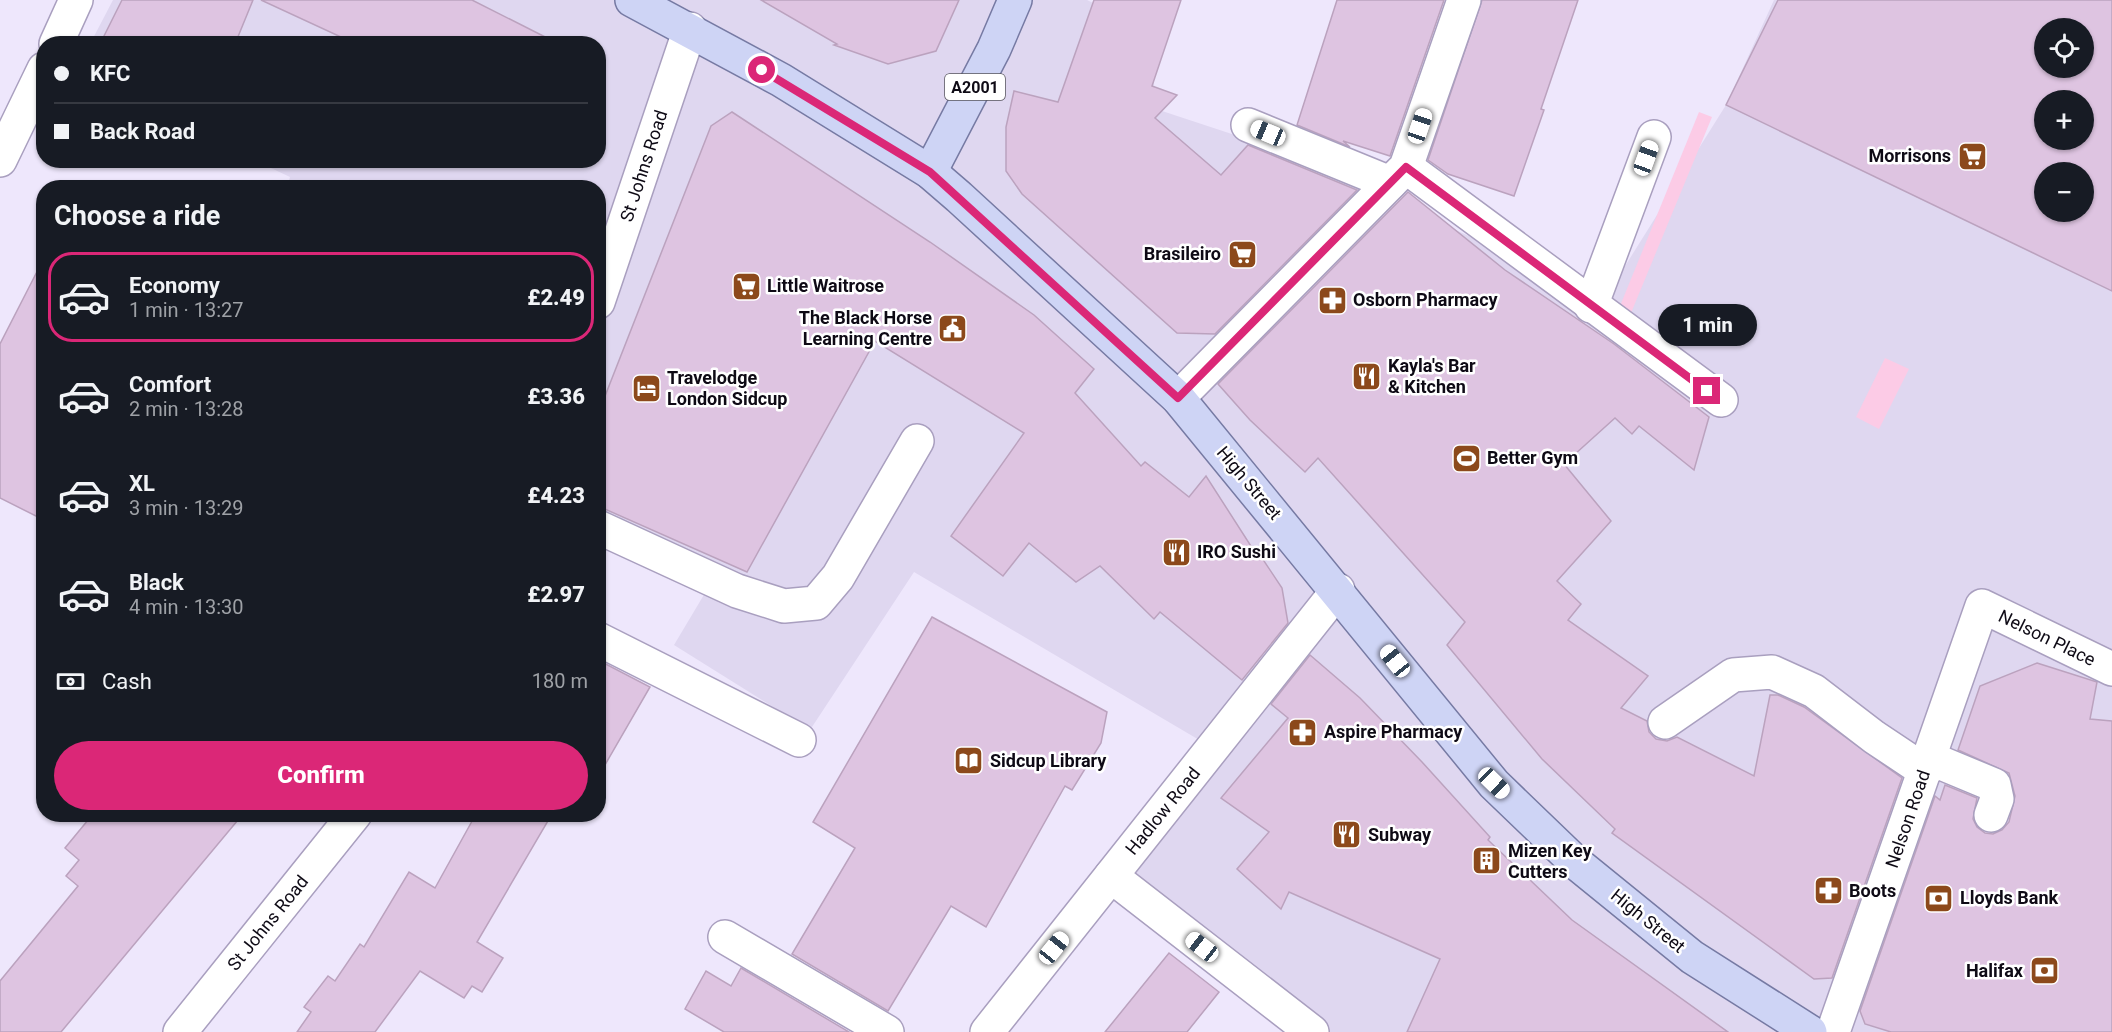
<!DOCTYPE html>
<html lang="en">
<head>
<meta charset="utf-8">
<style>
	:root { --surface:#171b24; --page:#242831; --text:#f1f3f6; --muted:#9ea1a6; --line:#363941; --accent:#db2777 }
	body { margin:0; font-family:Roboto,sans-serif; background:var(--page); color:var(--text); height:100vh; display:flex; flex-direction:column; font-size:22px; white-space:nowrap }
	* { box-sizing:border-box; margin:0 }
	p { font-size:20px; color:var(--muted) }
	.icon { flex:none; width:33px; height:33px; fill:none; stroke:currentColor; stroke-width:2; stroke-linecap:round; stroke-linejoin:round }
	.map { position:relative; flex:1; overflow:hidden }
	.sheet { position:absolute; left:36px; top:180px; width:570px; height:642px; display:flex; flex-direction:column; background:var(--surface); border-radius:24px; box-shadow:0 2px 4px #0004 }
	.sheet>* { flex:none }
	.guide { position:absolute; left:36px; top:36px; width:570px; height:132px; border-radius:24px; box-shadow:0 2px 4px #0004; display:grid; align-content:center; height:132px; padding:0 18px; background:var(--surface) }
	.tools { position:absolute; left:2034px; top:18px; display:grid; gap:12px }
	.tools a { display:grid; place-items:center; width:60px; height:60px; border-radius:50%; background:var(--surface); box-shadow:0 2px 4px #0004; font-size:30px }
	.end { position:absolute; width:27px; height:27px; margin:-14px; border:8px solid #db2777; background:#fff; box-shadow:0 0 0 3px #fff }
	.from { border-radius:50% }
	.bubble { position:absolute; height:42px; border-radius:21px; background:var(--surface); box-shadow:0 2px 4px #0004; font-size:20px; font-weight:800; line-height:42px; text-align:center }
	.car { position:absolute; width:18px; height:36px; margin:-18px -9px; border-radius:8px; box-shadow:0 0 4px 2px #0007; background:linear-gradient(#fff 24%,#345 0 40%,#fff 0 76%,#345 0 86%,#fff 0) }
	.guide b { display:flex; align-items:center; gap:21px; height:57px; font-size:22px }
	.guide b+b { border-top:2px solid var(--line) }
	.guide i { width:15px; height:15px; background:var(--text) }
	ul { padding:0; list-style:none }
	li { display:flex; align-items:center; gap:18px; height:90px; margin:0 12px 9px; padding:0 6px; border:3px solid transparent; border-radius:24px }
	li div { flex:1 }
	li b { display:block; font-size:22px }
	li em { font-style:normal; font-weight:800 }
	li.active { border-color:var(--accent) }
	li>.icon { width:54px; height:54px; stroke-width:1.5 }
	h2 { padding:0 18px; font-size:27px; line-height:72px }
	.pay { display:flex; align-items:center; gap:15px; height:66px; padding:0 18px; font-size:22px }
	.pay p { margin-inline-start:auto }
	.primary-button { display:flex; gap:12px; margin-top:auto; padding:12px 18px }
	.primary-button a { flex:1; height:69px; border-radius:36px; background:var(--accent); color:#fff; font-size:24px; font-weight:800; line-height:69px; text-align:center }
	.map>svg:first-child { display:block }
	.built { fill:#dfd7f0; fill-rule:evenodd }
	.green { fill:#fccbe6 }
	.building { fill:#dec4e1; stroke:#bba2be; stroke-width:1.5; fill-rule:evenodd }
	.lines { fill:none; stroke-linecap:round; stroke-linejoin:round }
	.minor-casing { stroke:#a99fbf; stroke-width:36 }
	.major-casing { stroke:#767aa3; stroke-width:36 }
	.minor { stroke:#fff; stroke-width:33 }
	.major { stroke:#ced4f5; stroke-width:33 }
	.route { stroke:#db2777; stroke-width:8 }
	.labels { text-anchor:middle; stroke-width:5; stroke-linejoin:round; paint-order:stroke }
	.shield { fill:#fff; stroke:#56545b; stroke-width:1.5 }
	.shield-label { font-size:16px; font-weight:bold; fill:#0e0a15 }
	.poi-label { font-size:18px; font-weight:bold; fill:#0e0a15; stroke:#fff; text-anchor:start }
	.street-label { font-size:18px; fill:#0e0a15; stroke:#fff }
</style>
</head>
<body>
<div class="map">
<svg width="2112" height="1032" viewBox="0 0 2112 1032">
	<rect width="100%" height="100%" fill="#eee7fc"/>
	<!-- built -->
	<path class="built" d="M113 0H1087L1150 31 1156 109 1280 150 1605 298 1726 105 1774 0H2112V1032H1290L1116 893 1223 754 914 572 810 730 674 645 705 593 599 542 598 188 287 187 290 177 256 161 598 160V44H90ZM2044 28H2084V68H2044ZM2044 100H2084V140H2044ZM2044 172H2084V212H2044Z"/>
	<!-- green -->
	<g class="green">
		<polygon points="1699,112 1712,117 1631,313 1620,306"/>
		<polygon points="1885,358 1909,369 1879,429 1856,417"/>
	</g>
	<!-- building -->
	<g class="building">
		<polygon points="122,0 253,0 235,44 100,44"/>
		<polygon points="261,0 472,0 559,44 356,44"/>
		<polygon points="761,0 959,0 936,51 888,64 834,45 837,44"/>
		<polygon points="1094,0 1181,0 1152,86 1177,95 1155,118 1221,175 1248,145 1357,190 1215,334 1177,333 1022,194 1006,171 1006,127 1014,91 1058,102"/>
		<polygon points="1337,0 1444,0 1390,156 1343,141 1350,147 1297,125"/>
		<polygon points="1482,0 1578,0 1541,109 1544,110 1537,130 1514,196 1448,174 1428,160"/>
		<path d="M1778 0H2112V291L1726 105ZM2044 28H2084V68H2044ZM2044 100H2084V140H2044ZM2044 172H2084V212H2044Z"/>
		<polygon points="732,112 930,242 1034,315 1094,369 1075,393 1141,466 1145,462 1189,497 1206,476 1256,554 1258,552 1282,588 1288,623 1242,680 1160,612 1154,619 1100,566 1076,582 1029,543 1003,576 951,536 1024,433 875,341 747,572 598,506 598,414 711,126"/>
		<polygon points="1408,192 1505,270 1614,344 1709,417 1694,470 1639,426 1632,434 1615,418 1564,464 1611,521 1557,581 1581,604 1568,620 1648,676 1621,708 1647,721 1649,732 1656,739 1667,741 1677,737 1754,776 1770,695 1778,695 1804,707 1902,778 1832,978 1814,979 1612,833 1615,829 1542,759 1447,645 1465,622 1318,458 1305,472 1250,420 1218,384"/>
		<polygon points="44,258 44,520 0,498 0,344"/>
		<polygon points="932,617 1107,712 1101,743 1072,790 1065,786 986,927 951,906 888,1011 792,954 855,848 813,822"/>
		<polygon points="1310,655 1360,698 1422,762 1490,837 1488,840 1572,920 1728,1032 1407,1032 1440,959 1289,892 1281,909 1237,869 1269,832 1221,798 1288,718 1271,704"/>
		<polygon points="598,660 650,687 598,777"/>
		<polygon points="2037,663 2097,682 2090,719 2112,721 2112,1032 1891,1032 1865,1024 1860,1011 1935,796 1940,800 1945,785 1977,798 1973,819 1977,827 1985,833 1993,834 2002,830 2009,822 2015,796 2009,773 1958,750 1980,686"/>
		<polygon points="93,814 243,814 61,1032 0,1032 0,981 78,886 66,876 79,860 65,848"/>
		<polygon points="476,814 552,814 477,942 503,958 482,992 472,986 464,998 420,971 375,1032 297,1032 311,1012 304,1007 328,976 335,981 360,944 364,947 409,872 435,888"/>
		<polygon points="1169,953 1219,992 1187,1032 1105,1032"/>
		<polygon points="741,968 849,1032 724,1032 685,1009 706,971 731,986"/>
	</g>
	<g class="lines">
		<defs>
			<g id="minor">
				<polyline points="56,44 76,0"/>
				<polyline points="1248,125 1390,183"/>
				<polyline points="0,160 44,69"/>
				<polyline points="1406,167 1721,400"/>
				<polyline points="598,302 690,29"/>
				<polyline points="1591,306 1654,137"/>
				<polyline points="1178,398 1406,167 1464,0"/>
				<polyline points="598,527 737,591 784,606 816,603 838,577 917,441"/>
				<polyline points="598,639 799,740"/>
				<polyline points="1665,722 1733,675 1772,672 1814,691 1874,737 1925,771"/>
				<polyline points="1929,758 1994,785 1997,799 1991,815"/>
				<polyline points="1111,876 1312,1032"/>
				<polyline points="725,937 887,1032"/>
				<polyline points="180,1032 355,814"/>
				<polyline points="987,1032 1338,590"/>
				<polyline points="1833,1032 1982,606 2112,669"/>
			</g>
			<g id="major">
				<polyline points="632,0 781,80 930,172 959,197 1178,398 1494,784 1575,862 1692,957 1810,1032"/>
				<polyline points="930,172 994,49 1015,0"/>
			</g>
		</defs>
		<!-- minor casing -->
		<use href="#minor" class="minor-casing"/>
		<!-- major casing -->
		<use href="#major" class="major-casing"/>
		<!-- minor -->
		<use href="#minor" class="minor"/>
		<!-- major -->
		<use href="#major" class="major"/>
	</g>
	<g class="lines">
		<!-- route -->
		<polyline class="route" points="762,70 930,172 1178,398 1406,167 1707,391"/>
	</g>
	<!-- icons -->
	<defs>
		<symbol id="supermarket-square" viewBox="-11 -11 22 22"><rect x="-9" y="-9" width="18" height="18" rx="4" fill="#8c491b" stroke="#fff"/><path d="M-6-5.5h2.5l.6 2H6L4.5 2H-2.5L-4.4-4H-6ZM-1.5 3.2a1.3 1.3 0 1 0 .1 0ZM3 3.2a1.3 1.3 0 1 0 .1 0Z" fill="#fff"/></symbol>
		<symbol id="pharmacy-square" viewBox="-11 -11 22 22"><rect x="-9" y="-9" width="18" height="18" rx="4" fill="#8c491b" stroke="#fff"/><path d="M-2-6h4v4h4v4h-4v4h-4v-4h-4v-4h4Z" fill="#fff"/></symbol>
		<symbol id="civic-square" viewBox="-11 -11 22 22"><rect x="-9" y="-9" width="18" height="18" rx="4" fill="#8c491b" stroke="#fff"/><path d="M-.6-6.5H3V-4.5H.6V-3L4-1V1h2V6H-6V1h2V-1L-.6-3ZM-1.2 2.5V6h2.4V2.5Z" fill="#fff"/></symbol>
		<symbol id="restaurant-square" viewBox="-11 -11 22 22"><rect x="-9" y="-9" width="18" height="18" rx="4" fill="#8c491b" stroke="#fff"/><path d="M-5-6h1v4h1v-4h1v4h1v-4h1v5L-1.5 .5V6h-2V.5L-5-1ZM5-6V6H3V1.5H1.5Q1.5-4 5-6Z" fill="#fff"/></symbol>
		<symbol id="hotel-square" viewBox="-11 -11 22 22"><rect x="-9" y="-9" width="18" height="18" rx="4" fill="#8c491b" stroke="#fff"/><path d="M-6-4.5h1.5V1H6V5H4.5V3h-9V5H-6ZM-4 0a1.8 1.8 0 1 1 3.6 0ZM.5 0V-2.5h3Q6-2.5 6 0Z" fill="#fff"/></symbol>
		<symbol id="stadium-square" viewBox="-11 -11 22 22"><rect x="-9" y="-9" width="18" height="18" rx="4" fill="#8c491b" stroke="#fff"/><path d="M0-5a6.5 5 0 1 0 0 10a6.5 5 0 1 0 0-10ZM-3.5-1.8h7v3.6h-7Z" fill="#fff"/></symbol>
		<symbol id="library-square" viewBox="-11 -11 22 22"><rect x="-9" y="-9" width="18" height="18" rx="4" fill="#8c491b" stroke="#fff"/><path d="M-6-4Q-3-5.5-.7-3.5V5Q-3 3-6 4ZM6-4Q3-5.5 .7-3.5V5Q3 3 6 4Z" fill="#fff"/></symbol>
		<symbol id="building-square" viewBox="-11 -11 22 22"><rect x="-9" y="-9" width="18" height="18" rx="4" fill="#8c491b" stroke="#fff"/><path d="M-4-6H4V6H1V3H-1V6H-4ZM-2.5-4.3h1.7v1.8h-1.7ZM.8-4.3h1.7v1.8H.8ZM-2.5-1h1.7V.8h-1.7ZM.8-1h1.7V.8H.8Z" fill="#fff"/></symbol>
		<symbol id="bank-square" viewBox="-11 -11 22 22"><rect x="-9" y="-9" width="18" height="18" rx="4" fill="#8c491b" stroke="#fff"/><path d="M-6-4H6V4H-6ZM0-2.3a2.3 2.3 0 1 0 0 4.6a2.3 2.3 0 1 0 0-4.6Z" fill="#fff"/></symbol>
	</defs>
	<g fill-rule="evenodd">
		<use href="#supermarket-square" x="1956" y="140" width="33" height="33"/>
		<use href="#supermarket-square" x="1226" y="238" width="33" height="33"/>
		<use href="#supermarket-square" x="730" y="270" width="33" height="33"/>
		<use href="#pharmacy-square" x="1316" y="284" width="33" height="33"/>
		<use href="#civic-square" x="936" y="312" width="33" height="33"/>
		<use href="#restaurant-square" x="1350" y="360" width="33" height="33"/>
		<use href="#hotel-square" x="630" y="372" width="33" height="33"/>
		<use href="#stadium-square" x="1450" y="442" width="33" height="33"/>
		<use href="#restaurant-square" x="1160" y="536" width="33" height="33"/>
		<use href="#pharmacy-square" x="1286" y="716" width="33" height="33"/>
		<use href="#library-square" x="952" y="744" width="33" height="33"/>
		<use href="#restaurant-square" x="1330" y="818" width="33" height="33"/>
		<use href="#building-square" x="1470" y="844" width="33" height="33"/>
		<use href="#pharmacy-square" x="1812" y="874" width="33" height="33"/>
		<use href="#bank-square" x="1922" y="882" width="33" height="33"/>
		<use href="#bank-square" x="2028" y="954" width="33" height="33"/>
	</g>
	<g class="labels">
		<!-- shield labels -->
		<rect class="shield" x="945" y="74" width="60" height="26" rx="4.5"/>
		<g class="shield-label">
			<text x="975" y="93">A2001</text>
		</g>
		<!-- poi labels -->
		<g class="poi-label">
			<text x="1951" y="162" text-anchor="end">Morrisons</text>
			<text x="1221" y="260" text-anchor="end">Brasileiro</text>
			<text x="767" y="292">Little Waitrose</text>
			<text x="1353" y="306">Osborn Pharmacy</text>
			<text x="932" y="324" text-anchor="end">The Black Horse<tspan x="932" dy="21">Learning Centre</tspan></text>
			<text x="1388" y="372">Kayla's Bar<tspan x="1388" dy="21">&amp; Kitchen</tspan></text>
			<text x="667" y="384">Travelodge<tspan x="667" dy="21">London Sidcup</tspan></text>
			<text x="1487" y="464">Better Gym</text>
			<text x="1197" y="558">IRO Sushi</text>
			<text x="1324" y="738">Aspire Pharmacy</text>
			<text x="990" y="767">Sidcup Library</text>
			<text x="1368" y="841">Subway</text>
			<text x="1508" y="857">Mizen Key<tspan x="1508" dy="21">Cutters</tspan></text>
			<text x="1849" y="897">Boots</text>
			<text x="1960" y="904">Lloyds Bank</text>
			<text x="2023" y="977" text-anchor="end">Halifax</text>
		</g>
		<!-- street labels -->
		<g class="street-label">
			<text transform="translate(644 166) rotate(-72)" y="6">St Johns Road</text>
			<text transform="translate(1249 483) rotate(50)" y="6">High Street</text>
			<text transform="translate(2047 638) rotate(26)" y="6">Nelson Place</text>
			<text transform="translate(1163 811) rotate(-51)" y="6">Hadlow Road</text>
			<text transform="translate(1908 819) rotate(-71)" y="6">Nelson Road</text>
			<text transform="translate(1648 921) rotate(39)" y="6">High Street</text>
			<text transform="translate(268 923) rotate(-51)" y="6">St Johns Road</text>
		</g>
	</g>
</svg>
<div class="tools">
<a><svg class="icon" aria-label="locate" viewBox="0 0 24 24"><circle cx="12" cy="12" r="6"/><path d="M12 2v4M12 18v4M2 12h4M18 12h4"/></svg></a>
<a>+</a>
<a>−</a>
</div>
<i class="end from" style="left:762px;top:70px"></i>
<i class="end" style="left:1707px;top:391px"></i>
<div class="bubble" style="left:1658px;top:304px;width:99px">1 min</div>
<i class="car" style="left:1420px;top:126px;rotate:19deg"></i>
<i class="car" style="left:1268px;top:133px;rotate:293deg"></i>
<i class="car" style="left:1646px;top:158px;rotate:20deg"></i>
<i class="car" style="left:1395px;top:661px;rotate:321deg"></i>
<i class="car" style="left:1494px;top:783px;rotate:134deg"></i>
<i class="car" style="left:1202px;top:947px;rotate:308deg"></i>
<i class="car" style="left:1054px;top:948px;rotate:39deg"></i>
<div class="guide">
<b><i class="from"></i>KFC</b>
<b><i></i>Back Road</b>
</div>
<section class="sheet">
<h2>Choose a ride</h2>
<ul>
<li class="active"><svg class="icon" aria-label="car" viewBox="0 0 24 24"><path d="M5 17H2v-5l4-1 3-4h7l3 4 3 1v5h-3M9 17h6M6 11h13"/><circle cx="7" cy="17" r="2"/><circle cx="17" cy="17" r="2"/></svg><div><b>Economy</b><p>1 min · 13:27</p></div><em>£2.49</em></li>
<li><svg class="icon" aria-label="car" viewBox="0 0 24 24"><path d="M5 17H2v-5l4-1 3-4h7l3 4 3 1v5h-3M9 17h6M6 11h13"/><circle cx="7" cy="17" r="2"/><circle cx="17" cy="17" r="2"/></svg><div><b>Comfort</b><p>2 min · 13:28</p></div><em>£3.36</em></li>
<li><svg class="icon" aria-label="car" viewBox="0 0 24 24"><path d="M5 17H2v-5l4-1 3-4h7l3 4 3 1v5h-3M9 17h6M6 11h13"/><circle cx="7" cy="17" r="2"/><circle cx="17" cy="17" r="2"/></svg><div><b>XL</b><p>3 min · 13:29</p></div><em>£4.23</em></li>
<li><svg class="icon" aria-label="car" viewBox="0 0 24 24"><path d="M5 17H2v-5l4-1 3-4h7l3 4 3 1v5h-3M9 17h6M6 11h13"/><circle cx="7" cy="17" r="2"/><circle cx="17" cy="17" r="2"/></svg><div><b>Black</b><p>4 min · 13:30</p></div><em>£2.97</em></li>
</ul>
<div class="pay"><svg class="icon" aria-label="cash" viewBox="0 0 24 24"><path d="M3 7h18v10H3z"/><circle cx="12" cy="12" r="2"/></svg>Cash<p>180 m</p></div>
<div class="primary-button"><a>Confirm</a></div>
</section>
</div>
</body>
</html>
